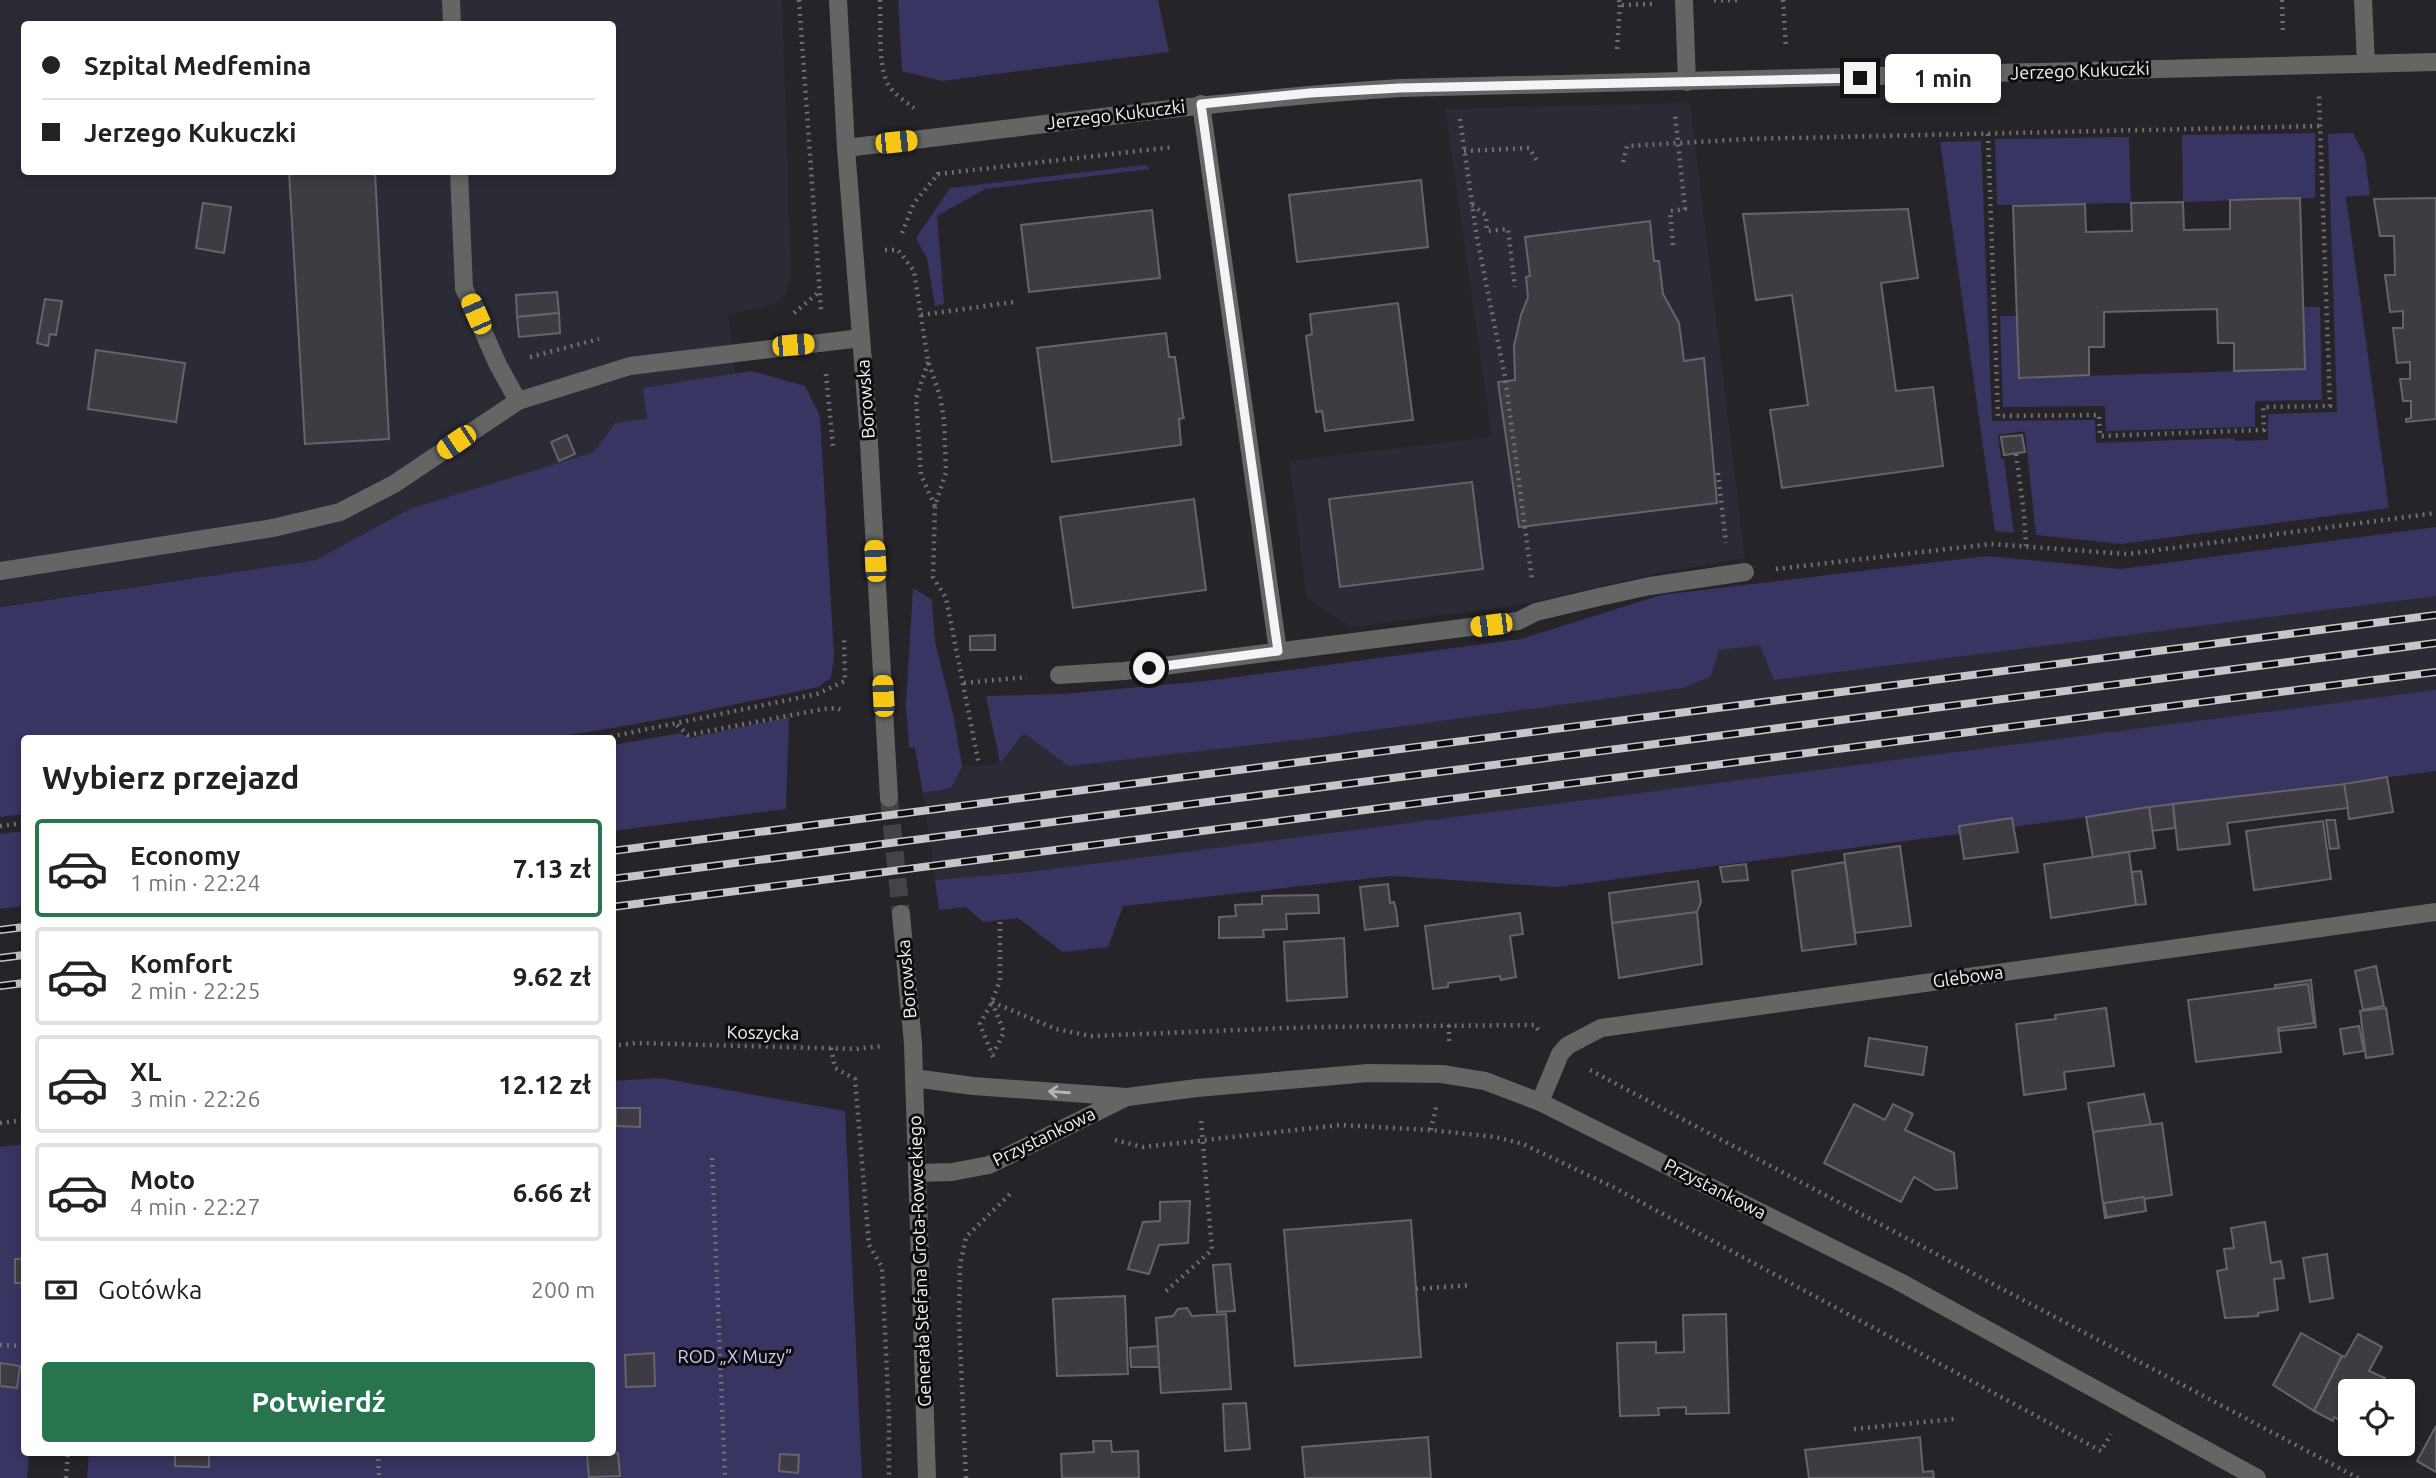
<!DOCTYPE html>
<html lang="pl">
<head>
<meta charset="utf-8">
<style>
	:root { --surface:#fff; --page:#f6f6f6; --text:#222; --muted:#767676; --line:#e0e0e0; --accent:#28744e }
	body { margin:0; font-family:Ubuntu,sans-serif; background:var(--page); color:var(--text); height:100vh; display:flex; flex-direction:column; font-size:26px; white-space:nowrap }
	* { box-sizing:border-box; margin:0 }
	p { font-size:23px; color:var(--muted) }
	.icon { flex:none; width:38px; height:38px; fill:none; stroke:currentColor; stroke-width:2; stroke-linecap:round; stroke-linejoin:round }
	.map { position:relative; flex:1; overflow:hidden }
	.details { position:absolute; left:21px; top:735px; width:595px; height:721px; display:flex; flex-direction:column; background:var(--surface); border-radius:7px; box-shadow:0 4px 10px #0003 }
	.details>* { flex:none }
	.guide { position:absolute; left:21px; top:21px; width:595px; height:154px; border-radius:7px; box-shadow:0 4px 10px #0003; display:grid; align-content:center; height:154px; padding:0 21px; background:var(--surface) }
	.fabs { position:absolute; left:2338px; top:1379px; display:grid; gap:14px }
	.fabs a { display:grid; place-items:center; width:77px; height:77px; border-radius:7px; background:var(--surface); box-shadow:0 4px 10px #0003; font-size:35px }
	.end { position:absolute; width:32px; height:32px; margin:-16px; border:9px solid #f4f4f8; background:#111; box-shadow:0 0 0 4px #111 }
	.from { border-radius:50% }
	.bubble { position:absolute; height:49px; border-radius:7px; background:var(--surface); box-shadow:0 4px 10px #0003; font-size:23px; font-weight:600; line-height:49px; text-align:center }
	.car { position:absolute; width:21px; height:42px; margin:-21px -10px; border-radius:9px; box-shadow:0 0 5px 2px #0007; background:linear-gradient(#f5c518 24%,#345 0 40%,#f5c518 0 76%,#345 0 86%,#f5c518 0) }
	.guide b { display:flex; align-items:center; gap:24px; height:66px; font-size:26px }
	.guide b+b { border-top:2px solid var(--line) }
	.guide i { width:18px; height:18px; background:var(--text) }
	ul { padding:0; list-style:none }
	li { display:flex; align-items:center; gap:21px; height:98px; margin:0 14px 10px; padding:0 7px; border:4px solid var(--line); border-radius:7px }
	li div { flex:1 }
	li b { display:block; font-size:26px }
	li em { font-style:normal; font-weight:600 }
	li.selected { border-color:var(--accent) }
	li>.icon { width:63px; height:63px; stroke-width:1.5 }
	h2 { padding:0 21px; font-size:32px; line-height:84px }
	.pay { display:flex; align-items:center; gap:18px; height:77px; padding:0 21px; font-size:26px }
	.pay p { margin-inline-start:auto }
	.button { display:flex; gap:14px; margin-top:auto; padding:14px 21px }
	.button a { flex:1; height:80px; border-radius:7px; background:var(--accent); color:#fff; font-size:28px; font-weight:600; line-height:80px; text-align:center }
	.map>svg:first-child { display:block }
	.built { fill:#2b2b36; fill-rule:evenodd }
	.green { fill:#383563 }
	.building { fill:#3c3c42; stroke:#64646b; stroke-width:2 }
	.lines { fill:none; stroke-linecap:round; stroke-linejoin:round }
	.tertiary-tunnel { stroke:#434348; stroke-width:18; stroke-dasharray:18 9; stroke-linecap:butt }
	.path { stroke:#6e6e73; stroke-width:4.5; stroke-dasharray:2 5; stroke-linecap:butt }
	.service { stroke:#636664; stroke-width:18 }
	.minor { stroke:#636664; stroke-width:18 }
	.tertiary { stroke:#636664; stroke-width:18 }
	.rail-casing { stroke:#c6c6ca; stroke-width:8 }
	.rail { stroke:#0d0d10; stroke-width:5; stroke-dasharray:16; stroke-linecap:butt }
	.oneway { stroke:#b3b4b5 }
	.route { stroke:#f4f4f8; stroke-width:9 }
	.labels { text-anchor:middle; stroke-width:6; stroke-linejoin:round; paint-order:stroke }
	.street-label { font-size:18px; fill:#f4f4f8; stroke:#0d0d10 }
	.park-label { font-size:18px; fill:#cdcdf6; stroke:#0d0d10 }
</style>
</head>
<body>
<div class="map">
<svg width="2436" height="1478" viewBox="0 0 2436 1478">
	<rect width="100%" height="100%" fill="#242429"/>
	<!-- built -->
	<g class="built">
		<path d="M0 0H782L791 277 786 294 773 305 728 314 737 387 600 526 315 560 0 606ZM24 24H612V172H24Z"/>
		<polygon points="1690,103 1745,558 1663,572 1518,605 1351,627 1307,598 1289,461 1492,437 1445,109"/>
		<polygon points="2436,527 2436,771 1556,887 1392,876 1123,906 1108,947 1063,952 1018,918 983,922 966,907 939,910 923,793 951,788 962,767 1000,763 1024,732 1064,694 1215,680 1521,639 1661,595 1987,556 2121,569"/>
	</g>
	<!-- green -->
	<g class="green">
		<polygon points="898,0 1158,0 1169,52 942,81 902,71"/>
		<polygon points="2315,133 2315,198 2183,202 2182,135"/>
		<polygon points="2353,133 2365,157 2370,195 2346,197 2389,508 2121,544 2036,535 2025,431 1998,435 2001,459 2004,459 2014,533 1995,531 1940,142 1981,141 1992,421 2095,420 2096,443 2234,438 2235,441 2268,440 2268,414 2337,412 2328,134"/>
		<polygon points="2129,137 2131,203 1997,205 1995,139"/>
		<polygon points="1145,165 1150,169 985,189 937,216 944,304 935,306 927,258 916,238 950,188"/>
		<polygon points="2303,307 2320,307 2322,400 2255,401 2255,427 2106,431 2105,406 2003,407 2000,316 2017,316 2019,378 2305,369"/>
		<polygon points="751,371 805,386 820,416 834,656 831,678 818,687 675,717 553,738 24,738 24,814 0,817 0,607 316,560 410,509 594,452 615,423 647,419 643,388"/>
		<polygon points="2436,527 2436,596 1774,680 1760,645 1719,650 1710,677 1683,688 1323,737 1069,766 1024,733 1000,763 986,696 1064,694 1215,680 1521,639 1661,595 1987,556 2121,569"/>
		<polygon points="913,588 932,600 935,642 954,718 962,767 951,788 923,793 915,748 909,747 906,705"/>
		<polygon points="2436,690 2436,771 1556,887 1392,876 1123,906 1108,947 1063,952 1018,918 983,922 966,907 939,910 935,880 1030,872"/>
		<polygon points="789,717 786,809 613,831 613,745 680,733 689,738"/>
		<polygon points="24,831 24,906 0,909 0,834"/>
		<polygon points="660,1078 845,1111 862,1478 87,1478 89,1452 612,1452 613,1081"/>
		<polygon points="24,1144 24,1452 29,1453 27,1478 0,1478 0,1147"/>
	</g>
	<!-- building -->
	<g class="building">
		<polygon points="289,172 375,172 389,439 305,444"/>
		<polygon points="1421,180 1428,247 1297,262 1289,195"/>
		<polygon points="2300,198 2305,369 2234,371 2234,343 2218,343 2217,309 2104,312 2104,347 2089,347 2089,375 2019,378 2013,206 2085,204 2086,232 2132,231 2131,203 2183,202 2184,230 2230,229 2230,200"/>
		<polygon points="2436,198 2436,419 2406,422 2406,419 2411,418 2411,401 2403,401 2400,379 2410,379 2410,362 2397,363 2393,328 2403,328 2403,311 2390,312 2385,275 2395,275 2394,236 2380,236 2374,199"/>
		<polygon points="203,203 231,207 224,253 196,248"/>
		<polygon points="1908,209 1918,278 1881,283 1896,391 1933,387 1943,466 1782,488 1770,410 1808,405 1792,295 1756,300 1743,214"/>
		<polygon points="1152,210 1160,278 1029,292 1021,225"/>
		<polygon points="1650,221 1654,261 1659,261 1663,294 1679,323 1684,361 1704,358 1717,503 1519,527 1498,382 1515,380 1514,346 1521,315 1528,297 1526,277 1530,276 1525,237"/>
		<polygon points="557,292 559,313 517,317 516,295"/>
		<polygon points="45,299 62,301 56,335 50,334 48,346 37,343"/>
		<polygon points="1398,303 1413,420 1325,431 1322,411 1316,412 1306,336 1312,334 1310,314"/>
		<polygon points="559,313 560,333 519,337 517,317"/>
		<polygon points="1166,333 1169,357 1175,357 1183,415 1184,418 1179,419 1181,445 1052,462 1037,348"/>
		<polygon points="96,350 185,363 176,422 88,409"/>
		<polygon points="567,435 575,454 559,461 551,442"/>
		<polygon points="2022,435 2025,452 2004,455 2001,437"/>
		<polygon points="1472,482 1483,569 1340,587 1329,499"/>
		<polygon points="1194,499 1206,590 1073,608 1060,517"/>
		<polygon points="995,635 995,650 970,650 970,636"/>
		<polygon points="2387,777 2393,812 2349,819 2344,784"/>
		<polygon points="2344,784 2348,808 2227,823 2230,844 2178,850 2173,804"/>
		<polygon points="2173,804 2175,828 2152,831 2149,807"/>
		<polygon points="2149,807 2155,848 2093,857 2086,817"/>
		<polygon points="2012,818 2018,852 1964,859 1959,826"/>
		<polygon points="2326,820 2335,820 2339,848 2330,849"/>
		<polygon points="2323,821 2331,879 2254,890 2246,831"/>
		<polygon points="1900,846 1911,926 1855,933 1844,854"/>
		<polygon points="2129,852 2136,905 2051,918 2044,864"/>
		<polygon points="1845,862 1856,944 1802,951 1792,871"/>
		<polygon points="1746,864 1748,880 1723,882 1720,867"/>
		<polygon points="2141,871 2146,904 2136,905 2132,872"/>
		<polygon points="1698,881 1701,902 1697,912 1612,923 1609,893"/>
		<polygon points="1388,884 1390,903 1394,902 1396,909 1398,926 1365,930 1360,887"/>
		<polygon points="1318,895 1319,913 1286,914 1287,929 1263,930 1264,937 1219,938 1219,917 1236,916 1235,905 1262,904 1262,896"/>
		<polygon points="1697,912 1702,964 1619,978 1612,923"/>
		<polygon points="1520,913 1523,934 1510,936 1516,977 1501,980 1500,976 1448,983 1448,987 1433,989 1425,926"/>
		<polygon points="1344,938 1347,997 1287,1001 1284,942"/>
		<polygon points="2376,966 2384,1006 2363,1010 2355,971"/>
		<polygon points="2311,980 2316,1027 2280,1031 2275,985"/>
		<polygon points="2308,984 2314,1023 2278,1028 2281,1052 2196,1062 2188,1000"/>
		<polygon points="2106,1008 2114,1066 2064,1072 2066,1089 2024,1095 2016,1024 2056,1019 2055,1015"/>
		<polygon points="2386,1008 2393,1054 2366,1058 2360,1011"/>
		<polygon points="2359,1026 2364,1051 2344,1054 2340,1029"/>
		<polygon points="1869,1038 1927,1047 1923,1075 1865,1066"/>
		<polygon points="2144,1094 2151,1125 2093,1132 2088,1103"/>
		<polygon points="1854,1104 1885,1120 1893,1104 1913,1114 1905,1130 1954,1153 1957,1188 1936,1190 1914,1177 1901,1202 1824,1163"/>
		<polygon points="616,1108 640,1108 640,1127 616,1126"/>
		<polygon points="2162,1123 2172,1195 2144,1199 2145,1211 2105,1218 2093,1132"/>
		<polygon points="2144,1197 2146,1211 2107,1217 2104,1203"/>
		<polygon points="1190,1201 1188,1243 1159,1245 1149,1274 1128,1269 1143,1222 1160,1221 1160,1202"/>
		<polygon points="1411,1220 1421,1357 1295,1366 1284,1230"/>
		<polygon points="2265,1222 2271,1263 2281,1261 2284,1278 2274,1279 2278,1310 2258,1313 2258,1316 2225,1318 2217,1271 2227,1269 2224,1249 2234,1248 2231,1228"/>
		<polygon points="2327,1254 2333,1298 2310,1302 2303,1258"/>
		<rect x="15" y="1259" width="9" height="24"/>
		<polygon points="1230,1264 1235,1311 1217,1312 1213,1265"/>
		<polygon points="1125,1296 1128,1374 1057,1376 1053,1299"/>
		<polygon points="1187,1308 1192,1316 1226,1314 1231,1389 1161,1393 1156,1318 1173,1316 1178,1309"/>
		<polygon points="1726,1314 1729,1413 1686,1414 1686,1407 1658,1408 1659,1415 1620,1416 1617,1343 1656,1342 1656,1353 1684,1352 1683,1315"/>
		<polygon points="2301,1333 2342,1356 2314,1411 2273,1385"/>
		<polygon points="2358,1334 2382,1347 2369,1371 2385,1378 2379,1391 2350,1391 2350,1426 2334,1417 2333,1421 2314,1411 2342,1356 2345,1357"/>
		<polygon points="1158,1346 1159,1367 1131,1367 1130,1348"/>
		<polygon points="654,1353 655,1386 626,1387 625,1355"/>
		<polygon points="0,1363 20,1366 17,1388 0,1386"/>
		<polygon points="1246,1403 1250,1449 1225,1451 1223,1404"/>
		<polygon points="2436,1426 2436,1472 2417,1461"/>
		<polygon points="1428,1437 1431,1478 1305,1478 1302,1447"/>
		<polygon points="1920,1437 1923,1472 1933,1471 1934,1478 1809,1478 1805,1450"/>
		<polygon points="1093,1441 1111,1441 1112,1452 1138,1451 1139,1478 1062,1478 1061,1454 1094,1452"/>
		<polygon points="175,1452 209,1452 209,1467 175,1466"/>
		<polygon points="618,1453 620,1476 589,1477 587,1455"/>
		<polygon points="780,1454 799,1455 798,1473 779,1471"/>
	</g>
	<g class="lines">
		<!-- tertiary-tunnel -->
		<polyline class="tertiary-tunnel" points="889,798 901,914"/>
		<!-- path -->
		<g class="path">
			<polyline points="799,0 821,310"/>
			<path d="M880 0C881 23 878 59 886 80 891 93 904 100 914 108"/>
			<polyline points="1619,0 1620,5 1652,4"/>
			<polyline points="1714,0 1738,0"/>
			<polyline points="1783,0 1786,48"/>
			<polyline points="2282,0 2283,34"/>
			<polyline points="1617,49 1620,5"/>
			<polyline points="1460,119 1477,238 1505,377 1532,580"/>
			<polyline points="1988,134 1998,416 2099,415 2100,436 2264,430 2263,407 2330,406 2319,96"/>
			<polyline points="1464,151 1529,148 1539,164"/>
			<polyline points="1623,162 1627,146 1748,139 2320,126"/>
			<polyline points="938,174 1173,147"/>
			<polyline points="1472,205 1486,215 1487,231 1508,229 1515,287"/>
			<polyline points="902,233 914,203 938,174 938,171"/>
			<polyline points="1673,245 1670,211 1685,209 1675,114"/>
			<polyline points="885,250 898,250 914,271 928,361 940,396 944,420 946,472 935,506 933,577 946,598 979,765"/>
			<polyline points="794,313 819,292"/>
			<polyline points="921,315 1014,302"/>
			<polyline points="530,357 599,339"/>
			<polyline points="928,362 916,399 921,475 935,506"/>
			<polyline points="826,374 833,446"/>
			<polyline points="2016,454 2024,514 2026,546"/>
			<polyline points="1718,473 1726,543"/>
			<polyline points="1776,569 1991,544 2127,554 2436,513"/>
			<polyline points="964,683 1027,677"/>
			<polyline points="677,725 688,735 823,709 836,708 845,711"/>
			<polyline points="604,738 817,694 845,681 844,636"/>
			<polyline points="0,826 24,823"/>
			<polyline points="992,1002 1056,1029 1091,1036 1312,1027 1535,1025 1539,1031"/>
			<polyline points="992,1002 1004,1032 993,1054"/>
			<polyline points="1449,1025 1449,1044"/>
			<polyline points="612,1046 636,1043 856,1049 881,1046"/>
			<polyline points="831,1048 835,1068 855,1079 869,1245 882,1267 889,1417 889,1478"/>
			<polyline points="993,1057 980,1024 992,1002 1000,980 1000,920"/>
			<polyline points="1590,1070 2358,1478"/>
			<polyline points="0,1123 24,1120"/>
			<polyline points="1431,1130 1436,1107"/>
			<polyline points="1115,1140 1143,1147 1340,1125 1431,1130 1496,1137 1523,1144 1613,1187 2101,1451 2111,1434"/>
			<polyline points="712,1158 725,1478"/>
			<polyline points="1416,1289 1471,1285"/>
			<polyline points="1166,1291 1212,1250 1201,1120"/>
			<polyline points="0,1345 24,1346"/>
			<polyline points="1854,1429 1954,1419"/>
			<polyline points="378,1452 379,1478"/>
			<polyline points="66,1478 68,1452"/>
			<polyline points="966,1478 959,1321 960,1265 966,1237 1011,1193"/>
		</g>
		<!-- service -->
		<g class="service">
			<polyline points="451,0 452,24"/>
			<polyline points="459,172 464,288 498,365 518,401"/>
			<polyline points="0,571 273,528 340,512 394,484 518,401 630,366 861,338"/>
		</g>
		<!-- minor -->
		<g class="minor">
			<polyline points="1684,0 1687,82"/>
			<polyline points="2363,0 2366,63"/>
			<polyline points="1201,104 1278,651"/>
			<path d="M846 148C1031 127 1214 100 1400 88L2436 62"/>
			<polyline points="1059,675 1124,671 1518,621 1536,612 1599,597 1650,586 1745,572"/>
			<polyline points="914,1078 973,1086 1127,1097 1197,1088 1368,1073 1442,1074 1485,1081 1540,1102 1898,1281 2257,1478"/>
			<polyline points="1540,1102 1560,1054 1567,1046 1601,1028 2436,912"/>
			<polyline points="917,1173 952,1172 989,1165 1125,1098"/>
		</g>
		<!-- tertiary -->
		<g class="tertiary">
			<polyline points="838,0 846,148 868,425 889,798"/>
			<polyline points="901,914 913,1044 927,1478"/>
		</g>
		<defs>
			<g id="rail">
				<polyline points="612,851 2436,615"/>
				<polyline points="612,879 2436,643"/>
				<polyline points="612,907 2436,672"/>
				<polyline points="0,930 24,927"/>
				<polyline points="0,958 24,955"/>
				<polyline points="0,986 24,983"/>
			</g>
		</defs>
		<!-- rail casing -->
		<use href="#rail" class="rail-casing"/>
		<!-- rail -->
		<use href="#rail" class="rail"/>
	</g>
	<!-- one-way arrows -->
	<defs><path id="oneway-shaft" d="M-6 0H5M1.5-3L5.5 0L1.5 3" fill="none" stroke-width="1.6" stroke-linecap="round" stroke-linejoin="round" transform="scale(1.75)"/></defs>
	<use class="oneway" href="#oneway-shaft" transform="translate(1059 1092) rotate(-176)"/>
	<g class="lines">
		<!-- route -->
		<polyline class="route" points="1149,668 1278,651 1201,104 1310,93 1400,88 1860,78"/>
	</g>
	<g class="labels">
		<!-- street labels -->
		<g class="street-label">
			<text transform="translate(2080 71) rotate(-2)" y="6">Jerzego Kukuczki</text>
			<text transform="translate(1116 115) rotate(-7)" y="6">Jerzego Kukuczki</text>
			<text transform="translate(866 399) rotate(-94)" y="6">Borowska</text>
			<text transform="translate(1968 977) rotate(-8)" y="6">Glebowa</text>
			<text transform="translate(907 979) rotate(-95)" y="6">Borowska</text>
			<text transform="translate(763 1033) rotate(1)" y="6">Koszycka</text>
			<text transform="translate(1044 1137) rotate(-26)" y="6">Przystankowa</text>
			<text transform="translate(1715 1189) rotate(27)" y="6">Przystankowa</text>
			<text transform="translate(920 1261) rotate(-92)" y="6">Generała Stefana Grota-Roweckiego</text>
		</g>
		<!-- park labels -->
		<g class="park-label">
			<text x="735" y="1363">ROD „X Muzy”</text>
		</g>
	</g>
</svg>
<div class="fabs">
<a><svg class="icon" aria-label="locate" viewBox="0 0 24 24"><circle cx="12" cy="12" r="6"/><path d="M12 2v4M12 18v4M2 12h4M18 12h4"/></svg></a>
</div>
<i class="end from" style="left:1149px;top:668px"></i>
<i class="end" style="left:1860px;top:78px"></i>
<div class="bubble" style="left:1885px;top:54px;width:116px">1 min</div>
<i class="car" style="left:896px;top:142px;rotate:84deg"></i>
<i class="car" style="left:476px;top:314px;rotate:336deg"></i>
<i class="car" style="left:793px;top:345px;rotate:85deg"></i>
<i class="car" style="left:456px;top:442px;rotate:236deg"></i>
<i class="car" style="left:875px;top:561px;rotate:357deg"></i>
<i class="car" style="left:1491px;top:625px;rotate:263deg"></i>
<i class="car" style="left:883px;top:696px;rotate:357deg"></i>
<div class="guide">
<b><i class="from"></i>Szpital Medfemina</b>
<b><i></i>Jerzego Kukuczki</b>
</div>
<section class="details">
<h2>Wybierz przejazd</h2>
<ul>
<li class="selected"><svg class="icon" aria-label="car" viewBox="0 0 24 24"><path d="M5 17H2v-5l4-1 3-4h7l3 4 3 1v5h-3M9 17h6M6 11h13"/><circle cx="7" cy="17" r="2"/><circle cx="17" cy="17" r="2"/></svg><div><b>Economy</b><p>1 min · 22:24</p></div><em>7.13 zł</em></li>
<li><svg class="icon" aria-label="car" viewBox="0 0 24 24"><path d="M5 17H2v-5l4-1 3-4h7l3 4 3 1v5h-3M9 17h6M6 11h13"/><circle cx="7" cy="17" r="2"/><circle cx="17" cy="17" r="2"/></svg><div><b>Komfort</b><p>2 min · 22:25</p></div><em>9.62 zł</em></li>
<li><svg class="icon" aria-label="car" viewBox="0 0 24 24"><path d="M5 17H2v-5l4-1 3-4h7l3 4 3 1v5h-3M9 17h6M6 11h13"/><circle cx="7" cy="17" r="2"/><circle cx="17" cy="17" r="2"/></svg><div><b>XL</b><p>3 min · 22:26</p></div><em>12.12 zł</em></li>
<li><svg class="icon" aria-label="car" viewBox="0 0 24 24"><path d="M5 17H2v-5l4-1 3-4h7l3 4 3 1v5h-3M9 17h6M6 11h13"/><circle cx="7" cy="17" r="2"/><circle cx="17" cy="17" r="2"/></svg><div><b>Moto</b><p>4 min · 22:27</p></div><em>6.66 zł</em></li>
</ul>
<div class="pay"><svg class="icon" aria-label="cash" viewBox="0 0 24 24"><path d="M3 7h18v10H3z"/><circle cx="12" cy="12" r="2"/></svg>Gotówka<p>200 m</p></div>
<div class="button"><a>Potwierdź</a></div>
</section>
</div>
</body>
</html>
